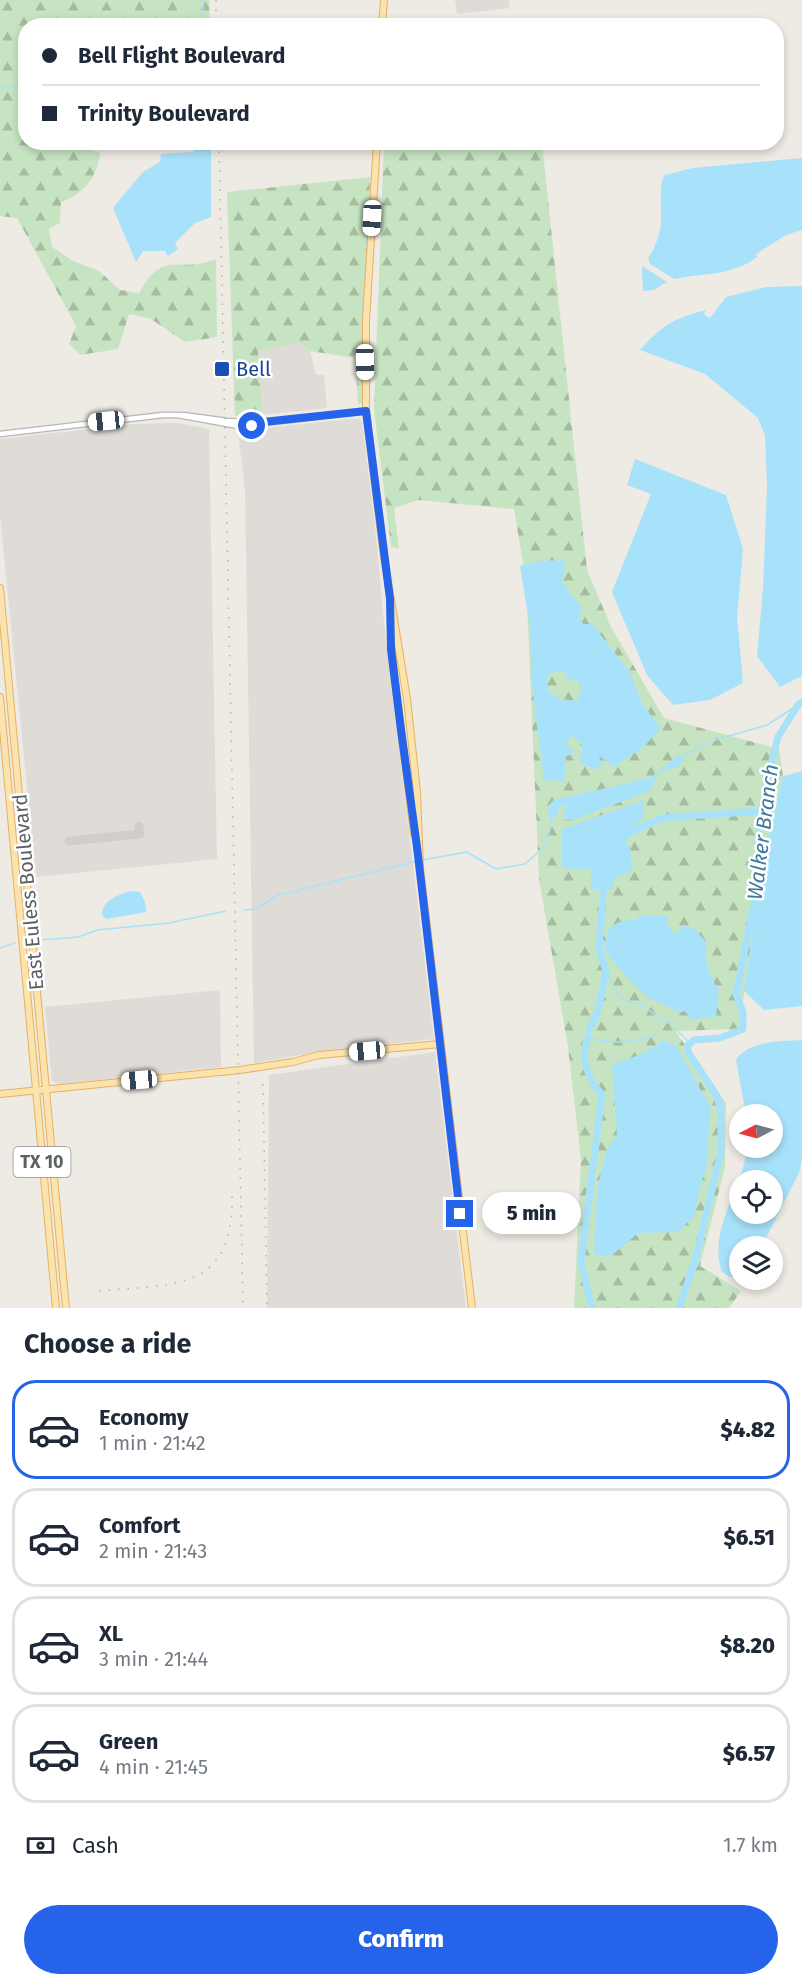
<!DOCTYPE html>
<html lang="en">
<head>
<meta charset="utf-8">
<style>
	:root { --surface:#fff; --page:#f6f6f7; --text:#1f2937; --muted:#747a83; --line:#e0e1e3; --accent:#2563eb }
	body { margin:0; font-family:"Fira Sans",sans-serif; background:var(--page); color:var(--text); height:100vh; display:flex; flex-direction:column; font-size:22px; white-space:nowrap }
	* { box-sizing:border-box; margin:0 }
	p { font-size:20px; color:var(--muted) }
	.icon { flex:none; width:33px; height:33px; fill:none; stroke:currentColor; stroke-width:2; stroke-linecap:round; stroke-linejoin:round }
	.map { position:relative; height:1308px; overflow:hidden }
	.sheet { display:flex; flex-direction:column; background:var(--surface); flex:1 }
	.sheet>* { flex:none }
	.hud { position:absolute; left:18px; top:18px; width:766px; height:132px; border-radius:24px; box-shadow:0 3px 9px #0003; display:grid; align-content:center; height:132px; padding:0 24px; background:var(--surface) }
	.needle { width:39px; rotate:264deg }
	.fabs { position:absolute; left:729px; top:1104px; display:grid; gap:12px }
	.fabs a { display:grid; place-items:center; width:54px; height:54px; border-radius:50%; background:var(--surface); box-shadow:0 3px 9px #0003; font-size:30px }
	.end { position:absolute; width:27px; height:27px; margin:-14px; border:8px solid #2563eb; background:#fff; box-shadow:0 0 0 3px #fff }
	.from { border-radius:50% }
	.bubble { position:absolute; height:42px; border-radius:21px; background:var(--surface); box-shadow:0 3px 9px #0003; font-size:20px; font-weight:800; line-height:42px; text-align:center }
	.car { position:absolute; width:18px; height:36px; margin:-18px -9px; border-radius:8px; box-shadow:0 0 4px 2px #0007; background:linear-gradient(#fff 24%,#345 0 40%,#fff 0 76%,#345 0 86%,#fff 0) }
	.hud b { display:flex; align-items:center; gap:21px; height:57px; font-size:22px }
	.hud b+b { border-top:2px solid var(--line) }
	.hud i { width:15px; height:15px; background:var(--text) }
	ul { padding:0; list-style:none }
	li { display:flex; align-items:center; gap:18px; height:99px; margin:0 12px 9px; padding:0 12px; border:3px solid var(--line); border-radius:24px }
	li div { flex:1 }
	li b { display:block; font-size:22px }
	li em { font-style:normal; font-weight:800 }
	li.active { border-color:var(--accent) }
	li>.icon { width:54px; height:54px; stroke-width:1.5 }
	h2 { padding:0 24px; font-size:27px; line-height:72px }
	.pay { display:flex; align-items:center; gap:15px; height:66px; padding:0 24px; font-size:22px }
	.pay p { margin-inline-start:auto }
	.cta { display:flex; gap:12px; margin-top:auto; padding:12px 24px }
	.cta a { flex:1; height:69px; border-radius:36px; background:var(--accent); color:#fff; font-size:24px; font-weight:800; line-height:69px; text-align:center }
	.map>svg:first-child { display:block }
	.industrial { fill:#dfdcd8 }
	.forest { fill:url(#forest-firs) }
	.water { fill:#a8e2fa; fill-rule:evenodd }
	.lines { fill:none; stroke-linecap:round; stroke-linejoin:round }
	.stream { stroke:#a8e2fa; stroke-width:1.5 }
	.river { stroke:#a8e2fa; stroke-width:7 }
	.taxiway { stroke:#d0cecc; stroke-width:9 }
	.minor-casing { stroke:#b4b7ba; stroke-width:7 }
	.major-casing { stroke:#e9b062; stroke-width:8 }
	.minor { stroke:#fff; stroke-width:4.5 }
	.major { stroke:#fae3ad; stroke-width:6 }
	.rail { stroke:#b2b3b4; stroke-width:1.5; stroke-dasharray:1.5 8; stroke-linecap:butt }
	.route { stroke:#2563eb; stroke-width:8 }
	.transit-dot { fill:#1a4fb4; stroke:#fff; stroke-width:2 }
	.labels { text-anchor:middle; stroke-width:5; stroke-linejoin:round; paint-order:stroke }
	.shield { fill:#fff; stroke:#8d9092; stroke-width:1.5 }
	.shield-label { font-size:18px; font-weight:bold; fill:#5c6164 }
	.transit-label { font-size:20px; fill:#164399; stroke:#fff; text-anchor:start }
	.street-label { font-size:20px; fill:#5c6164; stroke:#fff }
	.water-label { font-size:21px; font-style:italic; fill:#40789a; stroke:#fff }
</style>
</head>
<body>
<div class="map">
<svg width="802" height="1308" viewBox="0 0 802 1308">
	<defs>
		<pattern id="forest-firs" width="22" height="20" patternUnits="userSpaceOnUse" patternTransform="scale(1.5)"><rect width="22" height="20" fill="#c7e4c2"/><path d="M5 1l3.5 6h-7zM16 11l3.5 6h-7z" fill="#a5bca1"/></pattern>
	</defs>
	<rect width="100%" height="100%" fill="#eeeae4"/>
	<!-- industrial -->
	<g class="industrial">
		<polygon points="455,0 509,0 510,8 457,14"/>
		<polygon points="299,343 310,351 316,375 324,375 327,408 263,415 258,351"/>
		<polygon points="359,418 362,422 375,525 385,633 434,1039 324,1051 254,1063 245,491 238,431"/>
		<polygon points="178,423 209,429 217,859 36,877 0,516 0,439 135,424"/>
		<polygon points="220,990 221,1067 59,1084 52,1081 45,1007"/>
		<polygon points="435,1052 466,1308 267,1308 269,1075"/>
	</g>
	<!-- forest -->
	<g class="forest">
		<path d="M0 0H209L210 25 26 26V142L80 143 81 148 100 152C99 175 83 195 61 202L60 223 49 229 52 247 73 261 99 271 120 290 139 293C165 247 177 275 216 259L217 337 185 342 151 319 129 314 118 349 80 355 69 344 76 326 17 218 0 216Z"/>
		<polygon points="384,143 542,143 587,570 611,627 664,718 779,749 783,776 763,860 739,1029 675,1031 726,1103 725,1167 700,1266 741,1291 729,1308 574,1308 581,1160 568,1047 539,879 526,581 514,509 418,500 394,508 399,549 391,546 374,410"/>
		<polygon points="370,177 363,403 358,404 355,358 310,351 299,343 258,351 263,415 235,416 227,192"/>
	</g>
	<!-- water -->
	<g class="water">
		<polygon points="196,143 211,143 211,217 195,223 175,243 178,249 168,256 165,251 143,251 136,262 113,208 143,172 160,162 161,154 193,152"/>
		<path d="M802 158V230L786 235 756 254 757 257C733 276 703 273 674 279L650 264 648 258C654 250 657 241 659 234 664 220 657 183 665 175L693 168Z"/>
		<polygon points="642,266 667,282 654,290 643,291"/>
		<path d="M802 286V676L780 687 757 656 763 589 767 486 765 436 758 418 705 374 640 350C661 326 674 318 706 310L704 314 710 318 726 297 766 287Z"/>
		<polygon points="635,459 726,495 743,549 737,617 743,683 710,700 673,705 647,675 612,592 651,494 627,485"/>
		<path d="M565 560 562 582 581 607 580 617 583 624H592L629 671 642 703 661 729 642 748 614 767 599 756 602 764 597 770 580 763 582 745 572 735 565 747H572L573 754 566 756 564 781 544 780 532 687 530 628 520 566 538 561ZM558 670 565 672 569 682 574 678 582 686 577 701 561 699 547 691V675Z"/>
		<polygon points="681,753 683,761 678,767 659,772 650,791 573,820 563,820 566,804 559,807 557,816 552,819 548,816 549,805 554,800 650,778"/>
		<polygon points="802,771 802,1006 764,1010 744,991 763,860 783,776"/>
		<polygon points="644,800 644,817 637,823 626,843 630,847 632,871 615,877 612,889 591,889 591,870 562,868 562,829"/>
		<path d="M130 891 140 892 145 902 146 912 106 919 102 915C103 899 117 896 130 891Z"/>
		<path d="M640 915 667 916 668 925 674 933 679 932 682 925 695 929 707 943C703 960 709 976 719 990L716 1017 691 1019 685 1011 679 1013C670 1007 661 1003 651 999 644 996 609 958 606 952 604 947 606 939 607 934 610 923 626 919 636 920Z"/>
		<polygon points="664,1040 676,1046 711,1108 706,1171 701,1183 694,1216 678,1232 638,1233 611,1256 594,1254 597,1188 607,1150 617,1136 612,1065 644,1053"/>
		<path d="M802 1040V1158L799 1173 762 1246H740L739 1277H730L722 1272C707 1230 743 1189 747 1148H772V1114H746L736 1060C748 1041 781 1041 802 1040ZM740 1180H772V1214H740Z"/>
	</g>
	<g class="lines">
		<!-- stream -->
		<g class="stream">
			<polyline points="200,26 204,0"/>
			<polyline points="0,87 26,88"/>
			<polyline points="681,757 715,740 767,725 798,705"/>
			<polyline points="422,860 467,852 496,869 525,864 546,845 552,819"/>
			<polyline points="244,910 256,909 278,895 418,861"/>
			<polyline points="41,940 78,937 97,930 169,923 226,911"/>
			<polyline points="0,948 15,943"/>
			<polyline points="606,971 620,998 645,1006 661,1021 672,1024"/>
			<polyline points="674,1028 687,1040 688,1045"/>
			<path d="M588 1037C602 1044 649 1044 658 1031"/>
		</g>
		<!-- river -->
		<g class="river">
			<polyline points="625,835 661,818 762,811"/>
			<polyline points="589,1030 598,1011 606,971 599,949 604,882"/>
			<path d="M588 1037C579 1058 588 1079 602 1095L581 1262 592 1308"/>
			<polyline points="679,1308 695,1261 721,1152 721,1110 717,1096 688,1052 688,1045 694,1040 720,1038 743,1029 743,1012 736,994 763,860 757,845 765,788 778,737 798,705 802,702"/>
		</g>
		<!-- taxiway -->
		<polyline class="taxiway" points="69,841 140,834 139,826"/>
		<defs>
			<g id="minor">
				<polyline points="183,415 228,421 258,422"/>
				<polyline points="0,434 163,415 178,415 238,426 366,411"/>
			</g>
			<g id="major">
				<polyline points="382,26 384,0"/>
				<polyline points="377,142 366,320 366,411 384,557 407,699 417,792 420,868 472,1308"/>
				<polyline points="0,588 66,1308"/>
				<polyline points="391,617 391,649 414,834"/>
				<polyline points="0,697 56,1308"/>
				<polyline points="0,1094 240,1070 293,1062 319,1055 440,1044"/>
			</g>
		</defs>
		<!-- minor casing -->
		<use href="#minor" class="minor-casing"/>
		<!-- major casing -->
		<use href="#major" class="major-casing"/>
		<!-- minor -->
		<use href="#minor" class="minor"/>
		<!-- major -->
		<use href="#major" class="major"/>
		<!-- rail -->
		<g class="rail">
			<polyline points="216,0 216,26"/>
			<polyline points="219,142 243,1308"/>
			<polyline points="263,1084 267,1308"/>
			<path d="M99 1291C174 1284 234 1292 232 1196"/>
		</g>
	</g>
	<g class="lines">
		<!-- route -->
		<polyline class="route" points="252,426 263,422 366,411 390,599 391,649 401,730 417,847 460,1214"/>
	</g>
	<!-- markers -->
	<rect class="transit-dot" x="214" y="361" width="16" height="16" rx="3"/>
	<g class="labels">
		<!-- shield labels -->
		<rect class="shield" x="13.5" y="1147" width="57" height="30" rx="4.5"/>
		<g class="shield-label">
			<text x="42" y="1168">TX 10</text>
		</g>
		<!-- transit labels -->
		<g class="transit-label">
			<text x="236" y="376">Bell</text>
		</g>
		<!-- street labels -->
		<g class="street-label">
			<text transform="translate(28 892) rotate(-95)" y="7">East Euless Boulevard</text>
		</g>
		<!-- water labels -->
		<g class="water-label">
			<text transform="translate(763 832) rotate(-83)" y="7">Walker Branch</text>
		</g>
	</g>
</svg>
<div class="fabs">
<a><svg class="needle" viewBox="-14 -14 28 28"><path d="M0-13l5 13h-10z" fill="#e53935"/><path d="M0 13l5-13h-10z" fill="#747a83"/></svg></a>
<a><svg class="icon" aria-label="locate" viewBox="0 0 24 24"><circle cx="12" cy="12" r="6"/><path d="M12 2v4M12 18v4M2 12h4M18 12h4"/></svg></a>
<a><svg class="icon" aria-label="layers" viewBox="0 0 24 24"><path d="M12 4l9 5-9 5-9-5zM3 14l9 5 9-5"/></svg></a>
</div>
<i class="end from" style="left:252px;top:426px"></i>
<i class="end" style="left:460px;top:1214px"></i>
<div class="bubble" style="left:482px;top:1192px;width:99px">5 min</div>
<i class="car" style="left:372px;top:218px;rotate:183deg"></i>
<i class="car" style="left:365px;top:362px;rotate:179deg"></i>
<i class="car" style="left:106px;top:421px;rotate:264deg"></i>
<i class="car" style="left:367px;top:1051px;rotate:265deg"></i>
<i class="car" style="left:139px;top:1080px;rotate:265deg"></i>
<div class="hud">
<b><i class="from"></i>Bell Flight Boulevard</b>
<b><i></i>Trinity Boulevard</b>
</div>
</div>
<section class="sheet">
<h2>Choose a ride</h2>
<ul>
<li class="active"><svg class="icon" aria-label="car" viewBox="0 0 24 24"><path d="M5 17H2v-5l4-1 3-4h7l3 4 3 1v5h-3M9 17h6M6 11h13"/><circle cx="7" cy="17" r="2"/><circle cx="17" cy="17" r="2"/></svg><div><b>Economy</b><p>1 min · 21:42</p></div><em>$4.82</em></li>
<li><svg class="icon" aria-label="car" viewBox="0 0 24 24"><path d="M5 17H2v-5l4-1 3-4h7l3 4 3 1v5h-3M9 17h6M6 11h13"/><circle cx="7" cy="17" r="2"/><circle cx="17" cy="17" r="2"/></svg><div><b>Comfort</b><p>2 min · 21:43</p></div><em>$6.51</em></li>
<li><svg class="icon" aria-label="car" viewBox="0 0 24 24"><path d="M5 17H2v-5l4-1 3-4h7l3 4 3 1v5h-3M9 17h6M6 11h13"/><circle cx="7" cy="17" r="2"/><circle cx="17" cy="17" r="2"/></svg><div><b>XL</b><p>3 min · 21:44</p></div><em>$8.20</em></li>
<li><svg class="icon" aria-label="car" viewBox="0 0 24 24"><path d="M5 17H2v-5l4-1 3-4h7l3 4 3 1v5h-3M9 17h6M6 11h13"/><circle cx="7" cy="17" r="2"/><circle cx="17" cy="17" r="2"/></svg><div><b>Green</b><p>4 min · 21:45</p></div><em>$6.57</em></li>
</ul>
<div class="pay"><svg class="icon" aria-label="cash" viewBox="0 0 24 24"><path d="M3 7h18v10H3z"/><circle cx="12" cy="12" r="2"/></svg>Cash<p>1.7 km</p></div>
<div class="cta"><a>Confirm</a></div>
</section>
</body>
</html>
